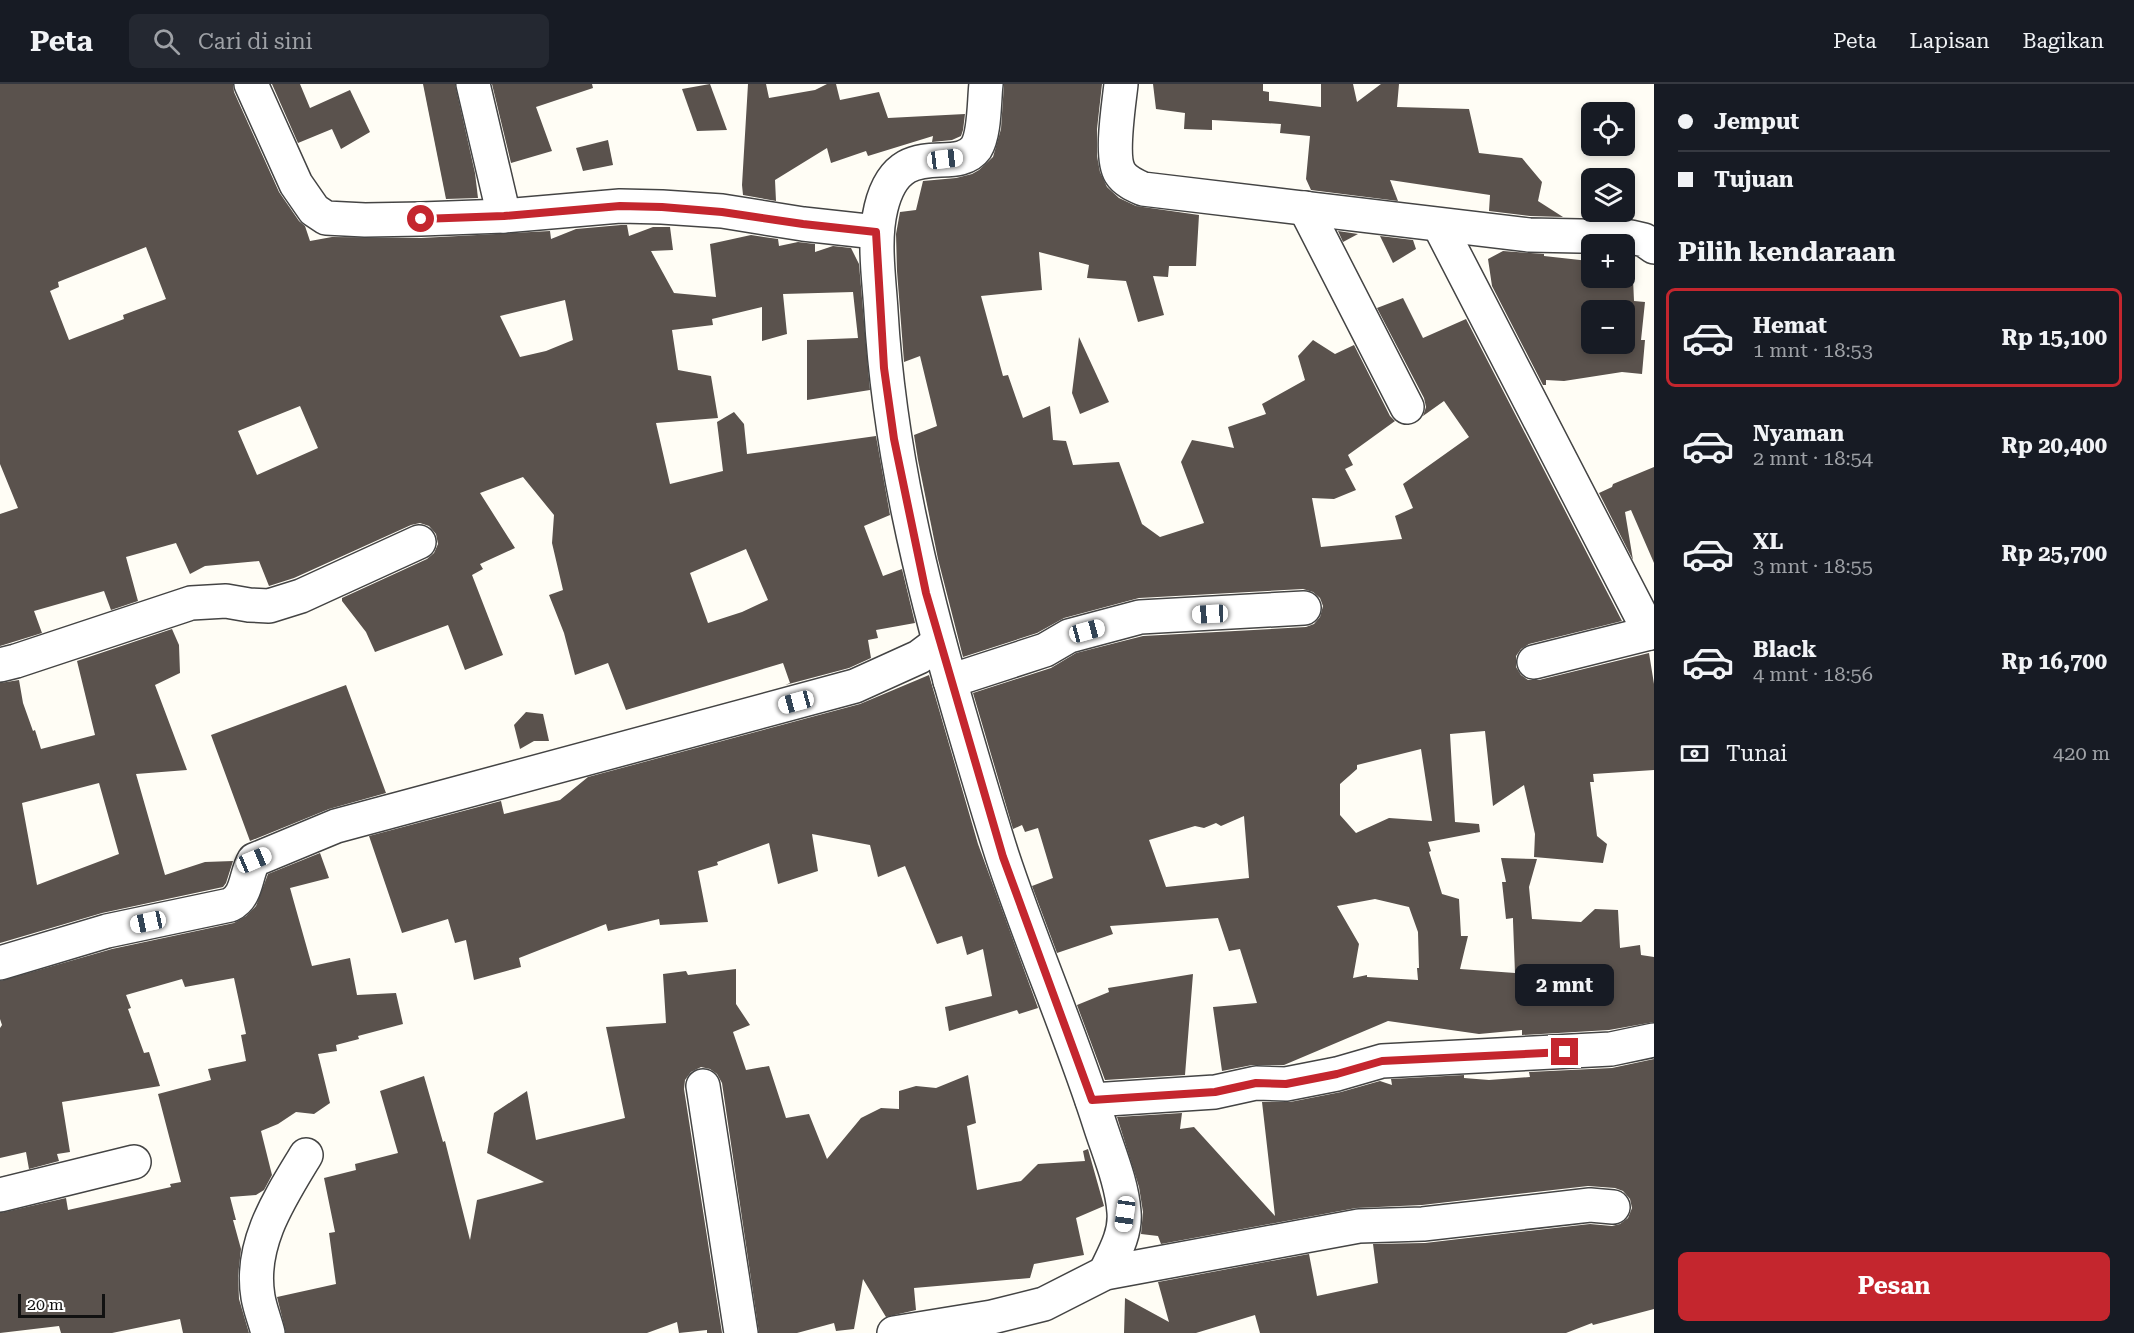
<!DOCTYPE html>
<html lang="id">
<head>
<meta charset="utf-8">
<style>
	:root { --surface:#171b24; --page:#242831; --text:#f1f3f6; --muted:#9ea1a6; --line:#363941; --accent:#c4262e }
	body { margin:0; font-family:"Roboto Serif",serif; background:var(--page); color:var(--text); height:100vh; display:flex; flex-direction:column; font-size:22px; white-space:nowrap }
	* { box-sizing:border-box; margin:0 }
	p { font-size:20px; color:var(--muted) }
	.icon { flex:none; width:33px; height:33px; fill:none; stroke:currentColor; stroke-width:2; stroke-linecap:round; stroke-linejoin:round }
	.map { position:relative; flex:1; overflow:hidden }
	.drawer { display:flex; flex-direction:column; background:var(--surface); width:480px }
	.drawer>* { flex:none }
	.top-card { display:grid; align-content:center; height:132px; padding:0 24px; background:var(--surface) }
	.fabs { position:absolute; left:1581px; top:18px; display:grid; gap:12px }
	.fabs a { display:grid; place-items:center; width:54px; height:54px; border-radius:9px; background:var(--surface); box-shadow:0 3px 9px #0003; font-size:30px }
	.scale { position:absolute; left:18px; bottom:15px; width:87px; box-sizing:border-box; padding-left:6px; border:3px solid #111; border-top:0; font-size:16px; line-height:21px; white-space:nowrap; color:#111; -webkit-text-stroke:4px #fff; paint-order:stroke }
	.end { position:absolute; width:27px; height:27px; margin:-14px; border:8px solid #c4262e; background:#fff; box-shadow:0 0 0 3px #fff }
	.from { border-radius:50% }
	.bubble { position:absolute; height:42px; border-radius:9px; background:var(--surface); box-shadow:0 3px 9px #0003; font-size:20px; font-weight:700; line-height:42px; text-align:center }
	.car { position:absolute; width:18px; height:36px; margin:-18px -9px; border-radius:8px; box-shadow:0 0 4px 2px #0007; background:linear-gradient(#fff 24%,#345 0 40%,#fff 0 76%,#345 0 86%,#fff 0) }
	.top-card b { display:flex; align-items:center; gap:21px; height:57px; font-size:22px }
	.top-card b+b { border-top:2px solid var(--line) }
	.top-card i { width:15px; height:15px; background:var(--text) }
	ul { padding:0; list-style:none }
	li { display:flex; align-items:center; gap:18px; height:99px; margin:0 12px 9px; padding:0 12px; border:3px solid transparent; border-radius:9px }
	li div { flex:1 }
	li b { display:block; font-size:22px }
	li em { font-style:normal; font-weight:700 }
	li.selected { border-color:var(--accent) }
	li>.icon { width:54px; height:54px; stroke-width:1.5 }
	h2 { padding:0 24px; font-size:27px; line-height:72px }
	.pay { display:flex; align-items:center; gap:15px; height:66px; padding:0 24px; font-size:22px }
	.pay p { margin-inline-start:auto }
	.primary-button { display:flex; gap:12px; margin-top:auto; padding:12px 24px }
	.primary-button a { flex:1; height:69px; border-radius:9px; background:var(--accent); color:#fff; font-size:24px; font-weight:700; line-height:69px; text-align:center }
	header { display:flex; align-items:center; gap:36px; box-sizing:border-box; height:84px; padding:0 30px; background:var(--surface); border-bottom:2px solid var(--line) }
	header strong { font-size:28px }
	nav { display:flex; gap:33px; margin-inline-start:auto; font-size:21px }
	.search { width:420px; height:54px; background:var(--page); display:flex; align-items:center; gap:15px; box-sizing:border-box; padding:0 21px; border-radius:9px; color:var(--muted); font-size:22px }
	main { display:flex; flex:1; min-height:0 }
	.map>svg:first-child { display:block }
	.building { fill:#5a524d; fill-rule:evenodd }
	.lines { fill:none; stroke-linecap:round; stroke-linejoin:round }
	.minor-casing { stroke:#444; stroke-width:36 }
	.minor { stroke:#fff; stroke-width:33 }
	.route { stroke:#c4262e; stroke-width:8 }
</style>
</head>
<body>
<header>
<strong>Peta</strong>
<div class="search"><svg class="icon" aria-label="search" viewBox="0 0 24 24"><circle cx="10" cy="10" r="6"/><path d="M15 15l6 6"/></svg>Cari di sini</div>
<nav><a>Peta</a><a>Lapisan</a><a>Bagikan</a></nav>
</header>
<main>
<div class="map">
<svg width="1654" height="1249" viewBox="0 0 1654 1249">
	<rect width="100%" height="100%" fill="#fffdf5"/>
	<!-- building -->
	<g class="building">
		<path d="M0 0H233L234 8 279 108 299 137 305 142 310 157 332 153 421 154 550 147 551 155 576 145 621 141H627L629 152 653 143H670L673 166 651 167 674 209 716 213 710 160 751 151 778 155 779 162 798 158 815 160V168L833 162 851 164 859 180 870 306 807 316V256L858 254 853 208 783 210 787 250 762 257V223L712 235 713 241 672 246 678 286 711 292 718 334 656 339 670 400 723 387 717 338 734 328 744 340 747 370 876 352 890 431 864 442 883 492 902 485 915 539 876 546 878 554 868 556 871 574 849 584 785 601 790 599 783 579 626 626 608 579 575 591 564 549 549 511 563 506 552 459 554 431 523 393 480 409 515 464 480 480 483 485 472 491 503 571 465 586 448 541 375 568 366 548 342 517V514L427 475 434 469 438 460 436 450 429 442 420 439 411 441 294 494 269 502 259 477 205 482 190 490 176 459 126 473 138 517 111 526 104 507 34 527 42 549 0 562V430L18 424 0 380ZM146 163 166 215 123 231 124 235 69 256 50 207 59 203 58 198ZM565 216 573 256 546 267 520 273 500 232ZM300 322 318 364 257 391 238 347ZM746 465 768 516 742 528 708 539 690 489Z"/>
		<polygon points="272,0 300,0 310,24 350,6 370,48 341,65 332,45 298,59"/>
		<polygon points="423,0 455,0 475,89 478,114 446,115"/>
		<polygon points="492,0 592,0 593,4 536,23 552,67 511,79"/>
		<polygon points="710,0 727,46 697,47 682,5"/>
		<polygon points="748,0 766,0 769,14 815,6 827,0 836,0 840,16 879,8 888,34 965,30 963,46 961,52 952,56 932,58 933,52 868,72 866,67 831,79 827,64 775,96 776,117 743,111 742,101"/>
		<path d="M1004 0H1102L1097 45V72L1100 88 1107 103 1119 114 1136 122 1199 131 1196 182H1169L1168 193 1153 192 1164 231 1138 238 1126 197 1087 194 1089 181 1039 168 1042 206 981 212 1003 292 1008 291 1023 334 1050 322 1053 356 1066 357 1073 381 1119 378 1142 440 1160 453 1204 439 1181 378 1192 356 1234 364 1228 343 1266 330 1262 320 1305 296 1298 272 1313 256 1335 270 1354 261 1390 332 1395 337 1348 371 1353 381 1345 385 1356 406 1334 415 1312 414 1321 463 1402 455 1395 432 1413 424 1403 400 1469 353 1444 317 1423 332 1426 323 1424 314 1377 224 1403 214 1423 254 1466 235 1622 537 1529 560 1521 565 1516 572V583L1521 591 1528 596H1539L1649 569 1654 600V686L1593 690 1594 698H1590L1597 752 1607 760 1603 779 1534 773 1535 750 1524 701 1493 722 1485 647 1450 650 1455 738 1479 740 1480 748 1428 758 1431 767 1429 768 1442 810 1459 815 1461 852H1468L1460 885 1515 889 1513 837V834L1506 835 1502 798H1506L1501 774 1537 775 1529 803 1532 835 1581 838 1595 825 1618 826 1620 864 1640 861 1641 871 1654 873V938L1609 946 1522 951V946L1479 950 1388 937 1284 981H1252L1222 987 1213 923 1257 919 1240 865 1229 867 1218 834 1110 842 1113 850 1057 869 1032 802 1053 794 1038 744 1025 748 1022 741 1013 745 973 609 1051 584 1076 569 1143 552 1306 543 1314 540 1320 533 1323 522 1320 514 1313 508 1303 505 1139 514 1064 534 1037 549 963 573 938 475 918 376 914 351 937 342 920 272 904 278 897 187 896 150 900 128 916 126 923 97 956 94 972 90 979 86 993 73 1001 45ZM1421 665 1432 737 1389 734 1356 749 1340 731V700L1357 685V681ZM1244 732 1249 794 1166 803 1149 756 1195 742 1204 744 1216 739 1221 742ZM1375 815 1409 823 1418 848 1419 884H1417L1418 896 1367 893V891L1353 894 1359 860 1337 822Z"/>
		<polygon points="1153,0 1263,0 1263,7 1269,8 1269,17 1321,23 1321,0 1353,0 1357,18 1381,0 1399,0 1397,23 1469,25 1479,69 1522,74 1542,98 1538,117 1563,133 1530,132 1489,127 1490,111 1390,96 1398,117 1311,106 1306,95 1310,52 1280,49 1281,40 1212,36 1212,46 1184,45 1185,29 1156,25"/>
		<polygon points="608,56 613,81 583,87 576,64"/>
		<polygon points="1338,147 1358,150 1343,158"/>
		<polygon points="1380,152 1413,156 1416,165 1393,179"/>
		<path d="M1503 167 1544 170V172L1589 177 1592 172V194H1624V172L1632 173 1634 217 1645 218 1641 256H1645L1642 290 1622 288 1564 297 1546 296V301H1543L1492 202 1488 175ZM1592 226H1624V260H1592Z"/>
		<polygon points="1079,253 1109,318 1080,330 1072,309"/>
		<polygon points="1654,383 1654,479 1631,426 1625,428 1633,476 1599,409 1612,403 1613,400"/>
		<path d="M172 545 179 561 180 589 155 601 187 686 136 690 165 791 205 778 233 777 226 799 223 803 102 829 0 859V599L19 596 23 619 33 647 35 646 41 665 95 651 77 577ZM99 699 119 770 37 801 22 719Z"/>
		<polygon points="929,591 978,760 1038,924 1019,930 1017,926 949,947 945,923 992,912 983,865 967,871 962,852 937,860 905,782 878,793 870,761 812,750 818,787 778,800 769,759 717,778 718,781 698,787 708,838 660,841 659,835 608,847 606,840 519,874 521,883 474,896 466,856 455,859 448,835 402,849 369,752 501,717 504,730 560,716 588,693 860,620"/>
		<polygon points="346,601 386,709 329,725 250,757 211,651"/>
		<polygon points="526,628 543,630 549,657 534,657 520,665 514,641"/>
		<polygon points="320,769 329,794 290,804 312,882 350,874 357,911 396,909 403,940 358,952 359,955 336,961 337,967 318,970 330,1019 314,1030 296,1028 278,1040 261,1047 272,1091 264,1106 256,1111 230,1113 236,1136 233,1136 241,1165 238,1192 239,1215 249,1249 183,1249 180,1235 112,1249 61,1249 59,1242 0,1249 0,1129 66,1114 68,1126 171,1103 170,1100 181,1098 158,1010 211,996 208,985 246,977 241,951 246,950 234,894 185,903 182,895 126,911 131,924 128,925 144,969 149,968 160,1002 62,1018 70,1068 57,1070 59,1077 29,1085 26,1068 0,1074 0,944 2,941 0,935 0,897 112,865 234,839 246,832 256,822 268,790"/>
		<polygon points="736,885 736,920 750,941 733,948 746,986 769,982 786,1034 809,1030 827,1075 861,1034 881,1024 899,1025 899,1007 916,1002 936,1004 968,991 976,1039 967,1042 977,1106 1021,1097 1038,1080 1085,1077 1083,1067 1088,1065 1104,1122 1076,1134 1084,1171 1034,1180 1030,1194 914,1204 916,1226 886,1233 863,1195 854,1245 836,1247 834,1239 797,1249 759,1249 722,999 717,990 710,985 701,983 691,988 685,996 684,1005 722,1249 707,1249 707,1246 679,1249 677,1238 647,1249 286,1249 277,1213 336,1200 329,1149 335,1148 324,1094 356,1086 355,1080 398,1069 380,1007 424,992 443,1058 445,1057 470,1156 477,1116 544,1098 487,1069 494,1029 527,1007 536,1056 625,1034 606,943 666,939 663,890 686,887 688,891"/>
		<polygon points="1193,890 1185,991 1105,996 1077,921 1109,908 1108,904"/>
		<polygon points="1654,975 1654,1225 1593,1241 1592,1239 1566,1249 1260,1249 1255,1231 1196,1249 1124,1249 1125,1214 1169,1238 1158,1198 1309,1170 1317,1212 1378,1199 1373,1160 1425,1159 1590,1140 1612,1142 1620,1140 1628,1134 1632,1124 1630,1115 1623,1107 1615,1104 1588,1102 1422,1121 1356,1124 1161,1160 1158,1152 1141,1150 1143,1128 1139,1103 1117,1033 1182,1029 1180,1045 1194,1043 1275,1132 1262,1018 1290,1018 1341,1008 1380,997 1392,1001 1391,995 1464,991 1464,994 1489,996 1530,993 1529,988 1612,984"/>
	</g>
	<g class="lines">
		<defs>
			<g id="minor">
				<polyline points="251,0 296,100 314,126 326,134 365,136 421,135 504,132 620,122 662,123 722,127 803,140 876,148"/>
				<polyline points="473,0 504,132"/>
				<path d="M986 0C984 17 985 50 976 64 955 93 899 49 881 124 873 157 879 193 881 227 889 364 921 497 959 628 973 676 987 724 1002 771 1032 862 1071 950 1100 1041 1109 1069 1122 1099 1124 1128 1126 1150 1114 1170 1105 1189"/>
				<path d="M1121 0C1119 20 1110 73 1120 89 1125 97 1134 101 1143 105L1529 151 1631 153 1644 156 1654 163"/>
				<polyline points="1305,124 1407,323"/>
				<polyline points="1439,141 1650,549"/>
				<polyline points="1534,578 1654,548"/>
				<polyline points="0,581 16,577 191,519 226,517 249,521 269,522 301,512 419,458"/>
				<polyline points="950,597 1045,566 1069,552 1140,533 1304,524"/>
				<path d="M0 879 107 847 230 821C248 812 245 791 254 776L336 742 855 602 919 573 939 558"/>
				<polyline points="703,1002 741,1249"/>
				<polyline points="1092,1016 1215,1008 1256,999 1286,1000 1337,990 1382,977 1611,965 1654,956"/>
				<polyline points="0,1111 134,1078"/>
				<path d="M268 1249C265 1237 260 1225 258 1213 249 1160 280 1114 306 1071"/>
				<polyline points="894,1249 992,1233 1044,1220 1105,1189 1359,1142 1423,1140 1590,1121 1613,1123"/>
			</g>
		</defs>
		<!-- minor casing -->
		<use href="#minor" class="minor-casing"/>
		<!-- minor -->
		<use href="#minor" class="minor"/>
	</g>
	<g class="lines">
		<!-- route -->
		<polyline class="route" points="421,135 504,132 620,122 662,123 722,128 803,140 876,148 884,284 894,355 926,509 1003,773 1092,1016 1215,1008 1256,999 1286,1000 1337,990 1382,977 1565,968"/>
	</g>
</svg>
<div class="fabs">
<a><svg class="icon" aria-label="locate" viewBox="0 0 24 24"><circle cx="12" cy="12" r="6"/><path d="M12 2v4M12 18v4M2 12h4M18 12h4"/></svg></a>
<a><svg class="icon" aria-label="layers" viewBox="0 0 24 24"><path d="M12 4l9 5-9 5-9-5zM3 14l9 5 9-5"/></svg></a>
<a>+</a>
<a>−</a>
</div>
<div class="scale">20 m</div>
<i class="end from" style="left:421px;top:135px"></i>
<i class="end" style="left:1565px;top:968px"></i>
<div class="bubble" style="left:1515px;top:880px;width:99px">2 mnt</div>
<i class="car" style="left:945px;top:75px;rotate:83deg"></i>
<i class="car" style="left:1210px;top:530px;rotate:267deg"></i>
<i class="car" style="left:1087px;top:547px;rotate:75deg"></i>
<i class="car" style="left:796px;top:618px;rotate:255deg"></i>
<i class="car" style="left:254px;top:776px;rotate:67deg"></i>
<i class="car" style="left:148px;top:838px;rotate:258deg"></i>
<i class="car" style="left:1125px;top:1130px;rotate:188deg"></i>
</div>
<section class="drawer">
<div class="top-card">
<b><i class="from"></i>Jemput</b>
<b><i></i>Tujuan</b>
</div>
<h2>Pilih kendaraan</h2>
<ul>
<li class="selected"><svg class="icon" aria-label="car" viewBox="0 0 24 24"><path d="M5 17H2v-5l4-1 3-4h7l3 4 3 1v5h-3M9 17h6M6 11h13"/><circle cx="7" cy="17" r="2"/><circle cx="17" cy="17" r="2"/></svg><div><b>Hemat</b><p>1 mnt · 18:53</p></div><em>Rp 15,100</em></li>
<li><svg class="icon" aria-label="car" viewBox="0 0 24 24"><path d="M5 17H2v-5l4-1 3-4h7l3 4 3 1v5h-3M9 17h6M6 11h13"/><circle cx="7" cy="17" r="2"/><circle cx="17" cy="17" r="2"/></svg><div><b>Nyaman</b><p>2 mnt · 18:54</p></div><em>Rp 20,400</em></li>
<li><svg class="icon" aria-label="car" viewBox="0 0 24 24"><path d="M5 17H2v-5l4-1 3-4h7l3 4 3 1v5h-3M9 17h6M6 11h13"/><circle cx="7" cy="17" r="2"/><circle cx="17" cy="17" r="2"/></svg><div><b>XL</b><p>3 mnt · 18:55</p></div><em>Rp 25,700</em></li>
<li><svg class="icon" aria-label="car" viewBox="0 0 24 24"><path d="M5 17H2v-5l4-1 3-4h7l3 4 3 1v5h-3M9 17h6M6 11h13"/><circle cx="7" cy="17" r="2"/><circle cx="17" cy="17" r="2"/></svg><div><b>Black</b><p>4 mnt · 18:56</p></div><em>Rp 16,700</em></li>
</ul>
<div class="pay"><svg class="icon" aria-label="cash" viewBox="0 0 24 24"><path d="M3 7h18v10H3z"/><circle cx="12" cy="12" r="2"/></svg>Tunai<p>420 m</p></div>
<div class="primary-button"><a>Pesan</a></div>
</section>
</main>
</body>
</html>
